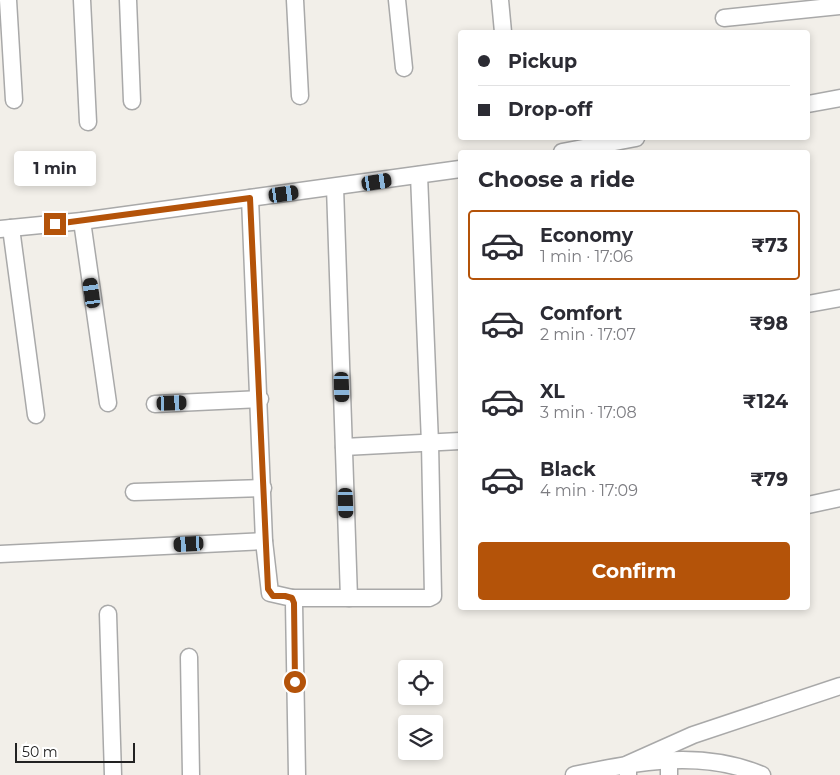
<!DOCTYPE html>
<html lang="en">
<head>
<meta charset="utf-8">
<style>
	:root { --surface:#fff; --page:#f2f2f3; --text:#2b2b33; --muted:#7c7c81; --line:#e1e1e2; --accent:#b45309 }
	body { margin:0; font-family:Montserrat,sans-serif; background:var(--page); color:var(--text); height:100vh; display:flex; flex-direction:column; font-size:19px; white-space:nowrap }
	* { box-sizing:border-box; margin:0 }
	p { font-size:16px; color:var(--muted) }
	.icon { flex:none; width:28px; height:28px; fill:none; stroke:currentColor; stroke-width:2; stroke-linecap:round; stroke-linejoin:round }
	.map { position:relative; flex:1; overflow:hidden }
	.details { position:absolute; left:458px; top:150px; width:352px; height:460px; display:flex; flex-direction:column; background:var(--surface); border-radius:5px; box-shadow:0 2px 8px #0003 }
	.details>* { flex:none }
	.top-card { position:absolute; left:458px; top:30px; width:352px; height:110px; border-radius:5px; box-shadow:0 2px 8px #0003; display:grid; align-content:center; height:110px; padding:0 20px; background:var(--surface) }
	.fabs { position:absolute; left:398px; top:660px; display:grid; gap:10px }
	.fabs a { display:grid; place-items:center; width:45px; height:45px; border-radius:5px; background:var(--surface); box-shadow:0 2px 8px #0003; font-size:25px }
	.scale { position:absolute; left:15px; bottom:12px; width:120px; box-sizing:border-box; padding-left:5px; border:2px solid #222; border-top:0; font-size:14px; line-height:18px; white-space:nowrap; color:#222; -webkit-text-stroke:4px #fff; paint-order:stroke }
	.end { position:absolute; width:22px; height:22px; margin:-11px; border:6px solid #b45309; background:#fff; box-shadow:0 0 0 2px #fff }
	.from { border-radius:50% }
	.bubble { position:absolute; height:35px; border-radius:5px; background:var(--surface); box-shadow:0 2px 8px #0003; font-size:16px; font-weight:700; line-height:35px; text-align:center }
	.car { position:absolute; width:15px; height:30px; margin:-15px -8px; border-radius:6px; box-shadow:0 0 4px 1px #0007; background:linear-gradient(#222 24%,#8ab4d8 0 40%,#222 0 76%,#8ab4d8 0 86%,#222 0) }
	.top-card b { display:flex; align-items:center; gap:18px; height:48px; font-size:19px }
	.top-card b+b { border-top:1px solid var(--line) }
	.top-card i { width:12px; height:12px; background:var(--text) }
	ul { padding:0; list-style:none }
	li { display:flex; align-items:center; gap:15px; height:70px; margin:0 10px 8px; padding:0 10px; border:2px solid transparent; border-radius:5px }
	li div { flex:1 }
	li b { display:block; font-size:19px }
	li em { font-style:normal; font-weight:700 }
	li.active { border-color:var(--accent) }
	li>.icon { width:45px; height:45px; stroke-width:1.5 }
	h2 { padding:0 20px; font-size:22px; line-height:60px }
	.button { display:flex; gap:10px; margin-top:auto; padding:10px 20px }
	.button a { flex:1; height:58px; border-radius:5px; background:var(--accent); color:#fff; font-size:20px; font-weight:700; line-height:58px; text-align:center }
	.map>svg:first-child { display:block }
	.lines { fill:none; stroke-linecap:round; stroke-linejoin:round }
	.minor-casing { stroke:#a9a9a9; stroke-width:19 }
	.minor { stroke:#fff; stroke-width:16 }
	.route { stroke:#b45309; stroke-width:6 }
</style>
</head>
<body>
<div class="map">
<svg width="840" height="775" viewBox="0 0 840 775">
	<rect width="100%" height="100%" fill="#f2efe9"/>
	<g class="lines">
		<defs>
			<g id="minor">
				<polyline points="8,0 14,100"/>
				<polyline points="82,0 88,122"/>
				<polyline points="128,0 132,101"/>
				<polyline points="295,0 300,96"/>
				<polyline points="397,0 404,68"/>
				<polyline points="500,0 503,32"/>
				<polyline points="724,18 840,6"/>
				<polyline points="808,104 840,98"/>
				<polyline points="562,152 636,138"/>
				<polyline points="335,187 349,598"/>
				<polyline points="250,198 264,541 270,593 292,598 294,603 297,775"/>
				<polyline points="82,221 108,403"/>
				<polyline points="11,228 36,415"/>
				<polyline points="0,229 82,221 460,169"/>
				<polyline points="808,304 840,298"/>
				<polyline points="155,404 260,399"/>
				<polyline points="344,447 460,441"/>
				<polyline points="134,492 263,488"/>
				<polyline points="808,505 840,498"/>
				<polyline points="0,554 264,541"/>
				<polyline points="292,598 429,598 433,596 430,443 419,175"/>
				<polyline points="108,614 113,775"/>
				<polyline points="189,657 191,775"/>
				<polyline points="669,759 669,775"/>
				<path d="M574 775C638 762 700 749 762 775"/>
				<polyline points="628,775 628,764 693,735 840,686"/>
			</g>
		</defs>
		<!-- minor casing -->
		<use href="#minor" class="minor-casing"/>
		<!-- minor -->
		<use href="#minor" class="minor"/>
	</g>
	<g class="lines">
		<!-- route -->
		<polyline class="route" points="55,224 250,198 268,589 273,596 285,596 292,598 294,603 295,682"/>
	</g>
</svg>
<div class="fabs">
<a><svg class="icon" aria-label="locate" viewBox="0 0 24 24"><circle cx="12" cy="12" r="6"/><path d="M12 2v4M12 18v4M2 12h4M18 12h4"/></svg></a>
<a><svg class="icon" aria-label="layers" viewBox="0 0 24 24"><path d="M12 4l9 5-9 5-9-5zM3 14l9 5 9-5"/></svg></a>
</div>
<div class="scale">50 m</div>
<i class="end from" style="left:295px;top:682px"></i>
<i class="end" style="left:55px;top:224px"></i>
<div class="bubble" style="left:14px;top:151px;width:82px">1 min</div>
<i class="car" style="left:377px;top:182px;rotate:81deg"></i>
<i class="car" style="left:284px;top:194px;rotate:82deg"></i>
<i class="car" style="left:92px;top:293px;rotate:352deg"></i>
<i class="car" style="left:342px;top:387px;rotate:178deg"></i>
<i class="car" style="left:172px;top:403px;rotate:88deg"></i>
<i class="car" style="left:346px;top:503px;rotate:178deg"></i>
<i class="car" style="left:189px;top:544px;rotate:267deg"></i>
<div class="top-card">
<b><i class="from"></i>Pickup</b>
<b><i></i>Drop-off</b>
</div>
<section class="details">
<h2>Choose a ride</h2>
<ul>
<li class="active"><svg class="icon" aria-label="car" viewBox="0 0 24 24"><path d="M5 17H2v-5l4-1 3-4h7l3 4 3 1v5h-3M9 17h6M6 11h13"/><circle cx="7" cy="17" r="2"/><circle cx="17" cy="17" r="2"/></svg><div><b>Economy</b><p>1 min · 17:06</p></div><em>₹73</em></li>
<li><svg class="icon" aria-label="car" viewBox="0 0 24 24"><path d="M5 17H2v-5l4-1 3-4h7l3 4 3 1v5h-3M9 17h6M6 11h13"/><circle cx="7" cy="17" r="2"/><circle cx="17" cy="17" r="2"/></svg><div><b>Comfort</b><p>2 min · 17:07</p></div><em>₹98</em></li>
<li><svg class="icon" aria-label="car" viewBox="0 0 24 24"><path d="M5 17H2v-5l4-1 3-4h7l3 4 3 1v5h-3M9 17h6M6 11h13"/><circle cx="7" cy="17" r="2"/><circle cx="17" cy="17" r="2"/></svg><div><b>XL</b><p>3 min · 17:08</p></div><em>₹124</em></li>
<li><svg class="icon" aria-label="car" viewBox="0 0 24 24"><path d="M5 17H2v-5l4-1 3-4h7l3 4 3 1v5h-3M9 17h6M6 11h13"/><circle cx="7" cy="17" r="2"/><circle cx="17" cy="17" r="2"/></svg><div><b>Black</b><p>4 min · 17:09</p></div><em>₹79</em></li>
</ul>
<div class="button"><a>Confirm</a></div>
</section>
</div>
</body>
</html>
